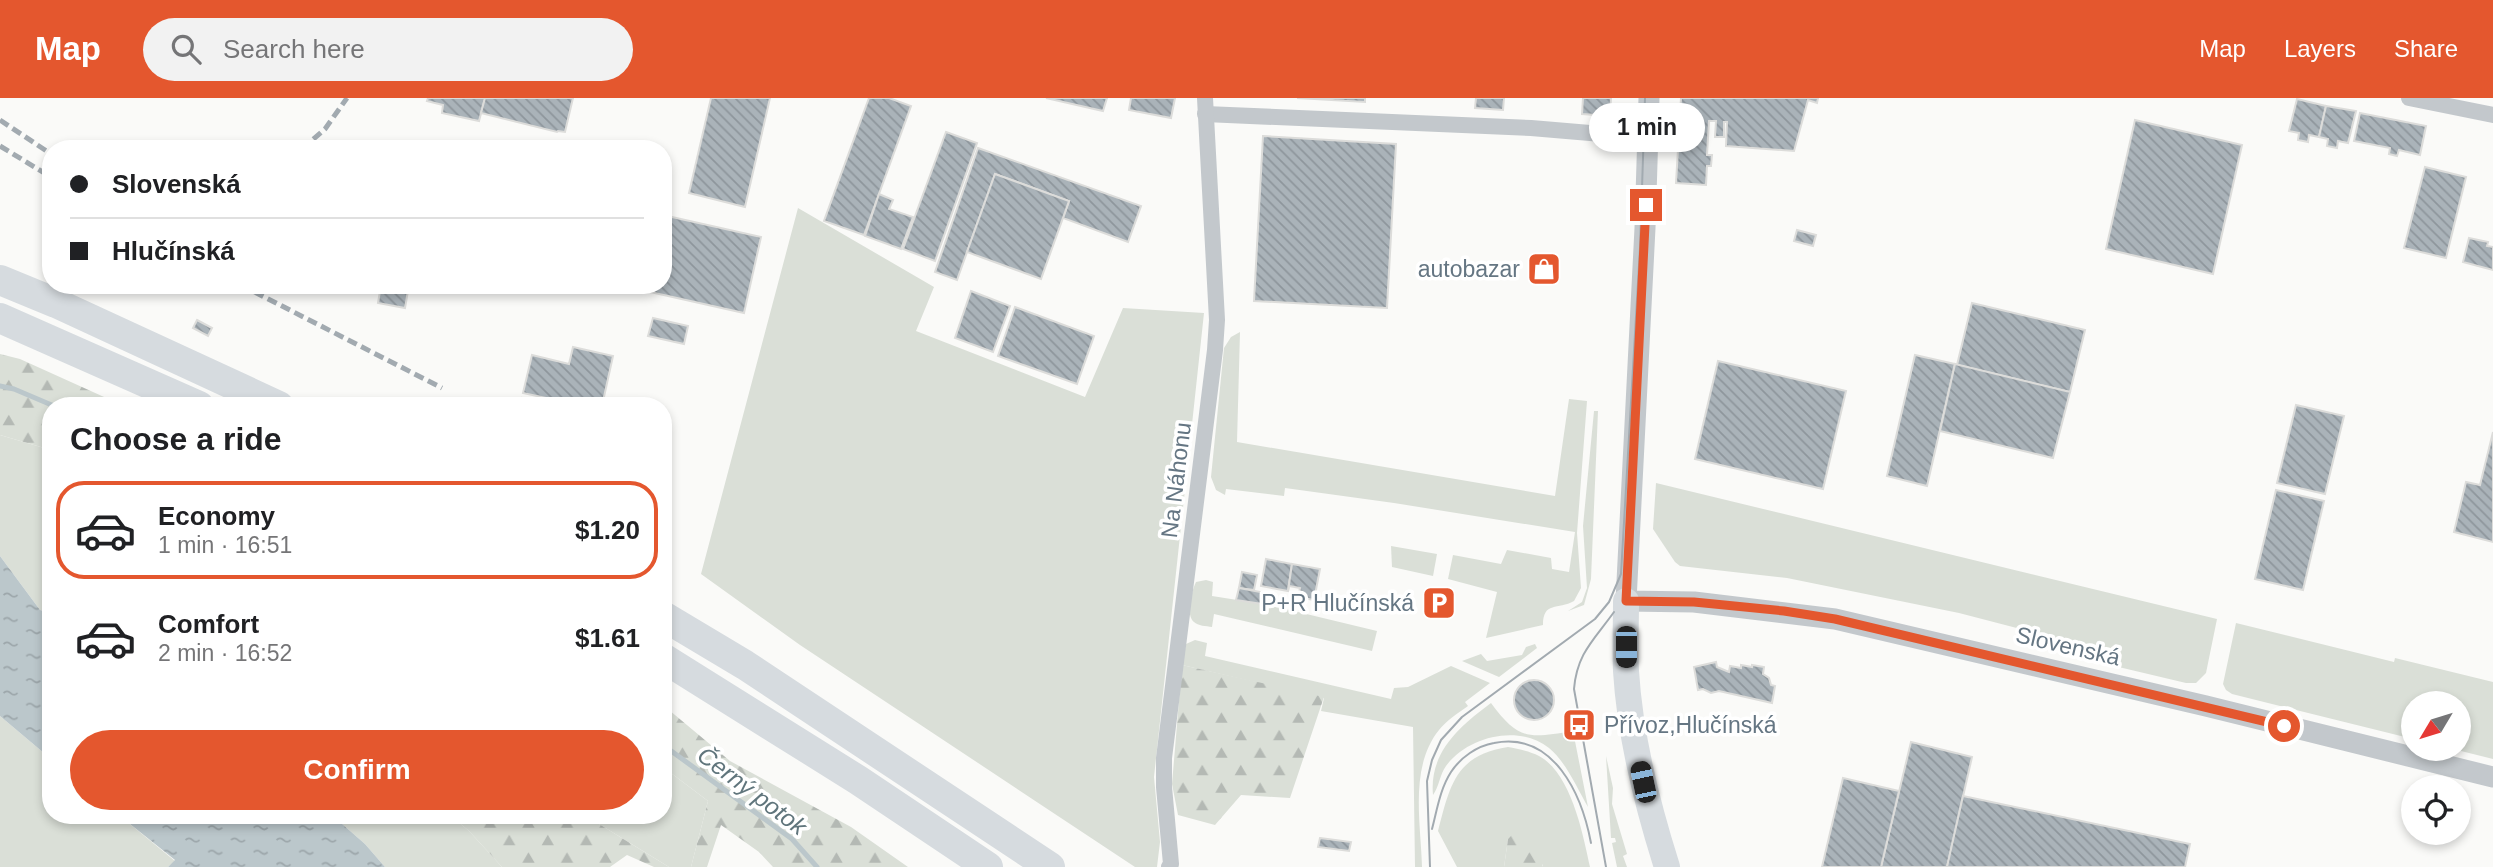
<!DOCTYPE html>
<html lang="en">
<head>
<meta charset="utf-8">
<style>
	:root { --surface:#fff; --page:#f2f2f2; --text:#202124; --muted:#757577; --line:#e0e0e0; --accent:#e4572e }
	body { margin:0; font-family:Helvetica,sans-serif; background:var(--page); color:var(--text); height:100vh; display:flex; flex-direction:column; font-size:26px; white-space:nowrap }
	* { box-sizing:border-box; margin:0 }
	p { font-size:23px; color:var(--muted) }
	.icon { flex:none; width:38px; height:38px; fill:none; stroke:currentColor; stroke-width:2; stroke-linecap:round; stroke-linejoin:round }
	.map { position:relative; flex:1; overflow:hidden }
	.drawer { position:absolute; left:42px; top:299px; width:630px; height:427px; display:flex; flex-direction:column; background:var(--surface); border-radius:28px; box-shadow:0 4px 10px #0003 }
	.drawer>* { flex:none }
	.top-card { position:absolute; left:42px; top:42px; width:630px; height:154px; border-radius:28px; box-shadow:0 4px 10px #0003; display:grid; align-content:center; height:154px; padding:0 28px; background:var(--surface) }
	.needle { width:46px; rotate:232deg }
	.buttons { position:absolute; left:2401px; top:593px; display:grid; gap:14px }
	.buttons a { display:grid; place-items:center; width:70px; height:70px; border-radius:50%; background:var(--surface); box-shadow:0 4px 10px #0003; font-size:35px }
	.end { position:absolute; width:32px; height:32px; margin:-16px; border:9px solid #e4572e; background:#fff; box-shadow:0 0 0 4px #fff }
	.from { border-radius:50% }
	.bubble { position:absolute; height:49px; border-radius:24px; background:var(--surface); box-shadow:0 4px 10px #0003; font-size:23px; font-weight:700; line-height:49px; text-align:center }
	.car { position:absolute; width:21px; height:42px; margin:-21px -10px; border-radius:9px; box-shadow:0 0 5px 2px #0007; background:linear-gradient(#222 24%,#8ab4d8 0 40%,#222 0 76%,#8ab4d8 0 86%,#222 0) }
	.top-card b { display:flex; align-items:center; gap:24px; height:66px; font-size:26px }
	.top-card b+b { border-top:2px solid var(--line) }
	.top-card i { width:18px; height:18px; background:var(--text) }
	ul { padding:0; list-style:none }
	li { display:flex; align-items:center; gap:21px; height:98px; margin:0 14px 10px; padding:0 14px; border:4px solid transparent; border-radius:28px }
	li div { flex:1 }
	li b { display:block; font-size:26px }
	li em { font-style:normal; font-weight:700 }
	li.current { border-color:var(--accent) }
	li>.icon { width:63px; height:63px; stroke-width:1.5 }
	h2 { padding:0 28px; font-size:32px; line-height:84px }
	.action { display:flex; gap:14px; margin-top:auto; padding:14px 28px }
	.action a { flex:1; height:80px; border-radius:42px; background:var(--accent); color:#fff; font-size:28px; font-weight:700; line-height:80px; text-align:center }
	header { display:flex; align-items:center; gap:42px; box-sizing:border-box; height:98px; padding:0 35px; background:var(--accent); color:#fff }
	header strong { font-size:33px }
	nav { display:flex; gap:38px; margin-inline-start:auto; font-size:24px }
	.search { width:490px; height:63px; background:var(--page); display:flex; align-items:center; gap:18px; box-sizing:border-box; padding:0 24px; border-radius:38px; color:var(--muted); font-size:26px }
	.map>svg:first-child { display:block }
	.green { fill:#dadfd7 }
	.forest { fill:url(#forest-firs) }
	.water { fill:url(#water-ripples) }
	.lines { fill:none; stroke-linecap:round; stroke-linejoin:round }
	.stream { stroke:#bbc7cb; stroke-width:5 }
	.building { fill:url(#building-back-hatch); stroke:#dcdcda; stroke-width:2 }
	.minor { stroke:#c3c8cc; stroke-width:16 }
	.tertiary { stroke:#c3c8cc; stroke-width:21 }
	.primary { stroke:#d6dbdf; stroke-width:26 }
	.motorway { stroke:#d6dbdf; stroke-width:30 }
	.tram { stroke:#a2aab0; stroke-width:2 }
	.rail { stroke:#a2aab0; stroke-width:5; stroke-dasharray:10 5; stroke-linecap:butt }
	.route { stroke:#e4572e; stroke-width:9 }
	.labels { text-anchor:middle; stroke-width:7; stroke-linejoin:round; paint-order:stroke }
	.poi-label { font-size:23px; fill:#657683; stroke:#fff; text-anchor:end }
	.street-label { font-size:23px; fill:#657683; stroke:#fff }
	.water-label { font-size:24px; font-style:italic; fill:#60757c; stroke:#fff }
</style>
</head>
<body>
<header>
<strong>Map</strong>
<div class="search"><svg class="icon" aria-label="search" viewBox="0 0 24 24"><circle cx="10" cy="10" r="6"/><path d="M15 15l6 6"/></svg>Search here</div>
<nav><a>Map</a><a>Layers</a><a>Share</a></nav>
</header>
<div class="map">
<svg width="2493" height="769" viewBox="0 0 2493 769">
	<defs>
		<pattern id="forest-firs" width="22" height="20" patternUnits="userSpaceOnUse" patternTransform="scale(1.75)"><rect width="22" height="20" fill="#dadfd7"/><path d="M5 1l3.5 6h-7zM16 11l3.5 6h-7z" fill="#b4b9b4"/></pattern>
		<pattern id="water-ripples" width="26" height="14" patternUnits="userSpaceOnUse" patternTransform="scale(1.75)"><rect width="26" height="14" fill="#bbc7cb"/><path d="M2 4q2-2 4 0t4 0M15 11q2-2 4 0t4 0" fill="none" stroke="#9ca6aa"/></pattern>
		<pattern id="building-back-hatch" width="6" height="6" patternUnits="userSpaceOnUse" patternTransform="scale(1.75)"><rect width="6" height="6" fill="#aab3b9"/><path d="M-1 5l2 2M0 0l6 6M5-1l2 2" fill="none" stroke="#8e969c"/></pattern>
	</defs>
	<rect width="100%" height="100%" fill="#fafaf8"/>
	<!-- green -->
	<g class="green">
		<polygon points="798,110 934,189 916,233 1085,299 1123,210 1204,215 1154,679 1160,744 1157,769 1135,769 800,547 701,476"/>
		<path d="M1240 234 1237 344 1555 398 1569 301 1587 303 1577 435 1581 490 1574 503C1558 512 1543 503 1543 527L1486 540 1497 494 1448 481 1453 457 1501 466 1507 452 1551 460 1552 471 1569 474 1575 434 1394 405 1285 390 1284 398 1226 391 1225 397 1216 392 1211 379 1224 250 1231 239Z"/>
		<polygon points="1594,313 1598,313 1591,481 1584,507 1568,513 1582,504 1587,490 1583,428"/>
		<polygon points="0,337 51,352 51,515 40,512 0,458"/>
		<polygon points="1656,385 2217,521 2206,575 2196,585 2186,585 2106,566 2044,537 1959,515 1787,480 1680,468 1675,464 1653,431"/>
		<polygon points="1391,448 1437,456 1433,478 1392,469"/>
		<path d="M1206 482 1213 484 1212 498 1269 507 1377 533 1372 553 1214 516 1212 529C1206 528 1198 528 1194 524 1185 517 1192 492 1196 484Z"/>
		<polygon points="2236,525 2394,564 2395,560 2493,584 2493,661 2453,651 2459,651 2459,606 2413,606 2413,641 2232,596 2226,592 2223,586"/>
		<path d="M1195 542 1207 545 1205 558 1391 601 1394 590 1408 589 1451 568 1490 585 1465 604 1468 608C1458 615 1446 623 1439 632 1409 669 1421 726 1422 769H1415L1413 629 1321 613 1324 600 1182 567 1186 546Z"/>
		<polygon points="1535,546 1537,550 1499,579 1462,563 1481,556 1487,563 1522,557 1526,549"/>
		<path d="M1491 605C1519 643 1529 640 1573 633L1588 709C1577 690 1566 664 1549 650 1519 626 1468 638 1446 668 1440 676 1439 689 1433 697 1429 654 1460 628 1491 605Z"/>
		<polygon points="0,618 51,661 51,718 120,718 175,763 168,769 0,769"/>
		<path d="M1508 649C1518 651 1530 653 1539 658 1571 675 1583 736 1590 769H1543V767L1508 741 1504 769H1457L1438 733C1450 688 1455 657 1508 649Z"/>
		<polygon points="1606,658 1613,690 1612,706 1627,756 1623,758 1627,769 1617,769 1612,745 1616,744 1615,740 1611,740"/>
		<polygon points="663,669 708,703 691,769 669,769 586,718 663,718"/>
		<polygon points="333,718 451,718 469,733 502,769 385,769 365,746"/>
	</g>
	<!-- forest -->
	<g class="forest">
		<polygon points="0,256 20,261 124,308 51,308 51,352 0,337"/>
		<polygon points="1182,567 1324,599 1290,700 1241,697 1215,727 1178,717 1172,686"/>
		<polygon points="663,607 730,663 851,729 908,769 773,769 759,754 721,727 707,769 691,769 708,703 663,669"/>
		<polygon points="451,718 586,718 669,769 654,769 627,757 610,769 502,769 469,733"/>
		<path d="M1514 735C1529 737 1540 755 1543 769H1504L1508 741Z"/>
	</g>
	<!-- water -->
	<g class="water">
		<polygon points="0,458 40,512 51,515 51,661 0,618"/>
		<polygon points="120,718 333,718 365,746 385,769 168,769 175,762"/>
	</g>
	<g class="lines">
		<!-- stream -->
		<g class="stream">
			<polyline points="0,288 14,291 54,308"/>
			<polyline points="663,647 792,741 817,769"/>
		</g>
	</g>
	<!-- building -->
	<g class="building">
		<polygon points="428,0 485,0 479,23 442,15 443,7 427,3"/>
		<polygon points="485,0 573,0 565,34 558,33 557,34 481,15"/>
		<polygon points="711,0 770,0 745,109 689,95"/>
		<polygon points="869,0 889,0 911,8 864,137 824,123"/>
		<polygon points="1046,0 1107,0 1103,13"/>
		<polygon points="1131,0 1175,0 1171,20 1129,12"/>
		<polygon points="1297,0 1365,0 1365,4"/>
		<polygon points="1476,0 1504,0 1503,12 1475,10"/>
		<polygon points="1583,0 1611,0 1610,18 1582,16"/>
		<polygon points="1681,0 1818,0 1817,5 1808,2 1794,53 1726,48 1727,24 1724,24 1724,39 1715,39 1716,23 1709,23 1707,57 1712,57 1711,68 1707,68 1706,87 1676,85"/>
		<polygon points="2297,1 2326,8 2319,39 2309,37 2308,44 2298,42 2299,35 2289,33"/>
		<polygon points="2326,8 2356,13 2348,45 2338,43 2337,50 2327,48 2328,41 2319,39"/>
		<polygon points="2360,15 2426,28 2420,57 2399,52 2397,58 2389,56 2390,50 2354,43"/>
		<polygon points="2135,22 2242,47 2213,176 2106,151"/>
		<polygon points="946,34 977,45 935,163 903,151"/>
		<polygon points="1263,38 1396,46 1387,210 1254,203"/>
		<polygon points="978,50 1141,108 1128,144 1063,120 1069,103 995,76 957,182 935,174"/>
		<polygon points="2425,69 2466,79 2446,160 2404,150"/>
		<polygon points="995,76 1069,103 1041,181 967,154"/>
		<polygon points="879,96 893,102 889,111 913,119 901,151 865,138"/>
		<polygon points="663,117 761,139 744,215 619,187 663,187"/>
		<polygon points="1797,132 1816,137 1813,148 1794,143"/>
		<polygon points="2469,140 2488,144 2487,148 2493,149 2493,172 2463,164"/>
		<polygon points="381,187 409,187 405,210 378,205"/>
		<polygon points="971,193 1010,208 993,254 955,240"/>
		<polygon points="1972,205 2085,232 2070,294 1957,267"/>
		<polygon points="1015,209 1094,238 1077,286 998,258"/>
		<polygon points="653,220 688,228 684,246 648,238"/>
		<polygon points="197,222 212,230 208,238 193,230"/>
		<polygon points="573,249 613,258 602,308 583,308 523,295 532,257 569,266"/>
		<polygon points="1915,257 1955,266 1927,388 1887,378"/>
		<polygon points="1718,263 1846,293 1823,391 1695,361"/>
		<polygon points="1955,266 2070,294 2053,360 1940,333"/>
		<polygon points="522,300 544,304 543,308 520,308"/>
		<polygon points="2296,307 2344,318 2325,396 2277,385"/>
		<polygon points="2493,334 2493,444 2454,434 2466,384 2480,387"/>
		<polygon points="2276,392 2324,403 2303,492 2255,481"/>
		<polygon points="1266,461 1292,466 1288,493 1261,488"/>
		<polygon points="1292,466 1320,471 1314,502 1298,499 1300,490 1289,488 1288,493"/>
		<polygon points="1242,474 1257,477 1254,492 1239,490"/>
		<polygon points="1239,490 1271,496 1269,507 1236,502"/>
		<polygon points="1716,564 1717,569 1729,574 1730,568 1741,570 1741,567 1752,569 1752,567 1764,569 1763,576 1769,580 1771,587 1775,588 1772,605 1719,593 1711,595 1703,591 1698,592 1694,569"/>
		<circle cx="1534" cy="602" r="20"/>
		<polygon points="1911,644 1972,659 1947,769 1881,769"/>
		<polygon points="1843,680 1899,693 1881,769 1822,769"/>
		<polygon points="1963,698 2190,746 2185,769 1947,769"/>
		<polygon points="1320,740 1351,744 1349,753 1318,749"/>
	</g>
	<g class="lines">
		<!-- minor -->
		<g class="minor">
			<polyline points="2409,0 2493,17"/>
			<polyline points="1205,16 1531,30 1649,40"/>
			<polyline points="1169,769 1171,766 1164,689 1164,660 1215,252 1217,222 1205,0"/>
		</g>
		<!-- tertiary -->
		<polyline class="tertiary" points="1649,0 1645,130 1626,503 1694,504 1835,521 2206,608 2493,679"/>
		<!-- primary -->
		<path class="primary" d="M1626 503C1626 526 1625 550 1626 573 1630 640 1647 706 1667 769"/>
		<!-- motorway -->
		<g class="motorway">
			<polyline points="0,182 56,205 279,308"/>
			<polyline points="0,220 199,308"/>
			<polyline points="663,518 745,567 1050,769"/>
			<polyline points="663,560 858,682 988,769"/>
		</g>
		<!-- tram -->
		<g class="tram">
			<path d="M1432 731C1437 712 1440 691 1451 674 1461 659 1477 648 1494 645 1554 633 1582 697 1591 745"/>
			<polyline points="1430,769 1427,683 1432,662 1441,642 1462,619 1595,521 1609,504 1621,476 1640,150 1645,0"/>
			<path d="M1606 769 1574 591C1577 555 1594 542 1614 514"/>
		</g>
		<!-- rail -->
		<g class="rail">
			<polyline points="0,22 51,56"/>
			<polyline points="0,48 51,79"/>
			<polyline points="302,51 325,31 347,0"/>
			<polyline points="241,187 442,290"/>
			<polyline points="317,187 324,189"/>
		</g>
	</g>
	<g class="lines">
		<!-- route -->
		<polyline class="route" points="1646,107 1626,503 1694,504 1784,513 1835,521 2284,628"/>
	</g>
	<!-- icons -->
	<defs>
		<symbol id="shop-square" viewBox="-11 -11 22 22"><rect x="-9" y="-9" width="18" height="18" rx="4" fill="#e4572e" stroke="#fff"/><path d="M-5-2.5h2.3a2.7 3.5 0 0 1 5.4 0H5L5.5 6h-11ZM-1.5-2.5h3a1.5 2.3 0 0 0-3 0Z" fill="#fff"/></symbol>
		<symbol id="parking-square" viewBox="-11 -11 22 22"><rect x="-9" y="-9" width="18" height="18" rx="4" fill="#e4572e" stroke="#fff"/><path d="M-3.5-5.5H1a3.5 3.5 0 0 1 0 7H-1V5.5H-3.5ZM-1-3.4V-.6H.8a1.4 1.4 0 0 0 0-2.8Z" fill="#fff"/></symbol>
		<symbol id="bus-square" viewBox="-11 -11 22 22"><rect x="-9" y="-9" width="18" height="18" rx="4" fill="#e4572e" stroke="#fff"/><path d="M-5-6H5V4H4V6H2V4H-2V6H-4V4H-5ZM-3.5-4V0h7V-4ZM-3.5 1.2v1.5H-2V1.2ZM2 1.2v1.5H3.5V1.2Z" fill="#fff"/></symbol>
	</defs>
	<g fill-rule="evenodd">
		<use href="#shop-square" x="1525" y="152" width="38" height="38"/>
		<use href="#parking-square" x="1420" y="486" width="38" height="38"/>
		<use href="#bus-square" x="1560" y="608" width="38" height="38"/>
	</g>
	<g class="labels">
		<!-- poi labels -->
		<g class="poi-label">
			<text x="1520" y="179">autobazar</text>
			<text x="1414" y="513">P+R Hlučínská</text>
			<text x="1604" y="635" text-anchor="start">Přívoz,Hlučínská</text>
		</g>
		<!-- street labels -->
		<g class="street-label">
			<text transform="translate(1176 382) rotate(-83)" y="8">Na Náhonu</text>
			<text transform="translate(2068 548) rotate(13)" y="8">Slovenská</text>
		</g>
		<!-- water labels -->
		<g class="water-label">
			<text transform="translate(752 693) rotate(37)" y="8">Černý potok</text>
		</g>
	</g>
</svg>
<div class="buttons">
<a><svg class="needle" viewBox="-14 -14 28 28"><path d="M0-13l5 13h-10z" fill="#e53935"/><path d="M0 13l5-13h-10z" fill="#757577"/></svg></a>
<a><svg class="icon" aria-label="locate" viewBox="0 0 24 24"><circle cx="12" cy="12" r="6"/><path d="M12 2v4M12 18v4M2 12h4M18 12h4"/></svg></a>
</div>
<i class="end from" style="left:2284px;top:628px"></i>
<i class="end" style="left:1646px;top:107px"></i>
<div class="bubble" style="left:1589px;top:5px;width:116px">1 min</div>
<i class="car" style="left:1626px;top:549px;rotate:180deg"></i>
<i class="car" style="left:1643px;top:684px;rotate:348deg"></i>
<div class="top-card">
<b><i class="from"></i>Slovenská</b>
<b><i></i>Hlučínská</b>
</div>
<section class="drawer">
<h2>Choose a ride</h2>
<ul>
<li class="current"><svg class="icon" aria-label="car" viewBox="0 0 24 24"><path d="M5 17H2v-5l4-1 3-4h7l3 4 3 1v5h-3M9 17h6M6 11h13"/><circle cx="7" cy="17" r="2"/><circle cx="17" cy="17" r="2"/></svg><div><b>Economy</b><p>1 min · 16:51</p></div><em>$1.20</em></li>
<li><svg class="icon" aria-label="car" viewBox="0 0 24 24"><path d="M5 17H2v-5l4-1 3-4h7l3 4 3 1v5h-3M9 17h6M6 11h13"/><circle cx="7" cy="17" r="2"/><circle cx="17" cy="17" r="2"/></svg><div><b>Comfort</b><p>2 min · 16:52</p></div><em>$1.61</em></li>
</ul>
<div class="action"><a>Confirm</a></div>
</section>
</div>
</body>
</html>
